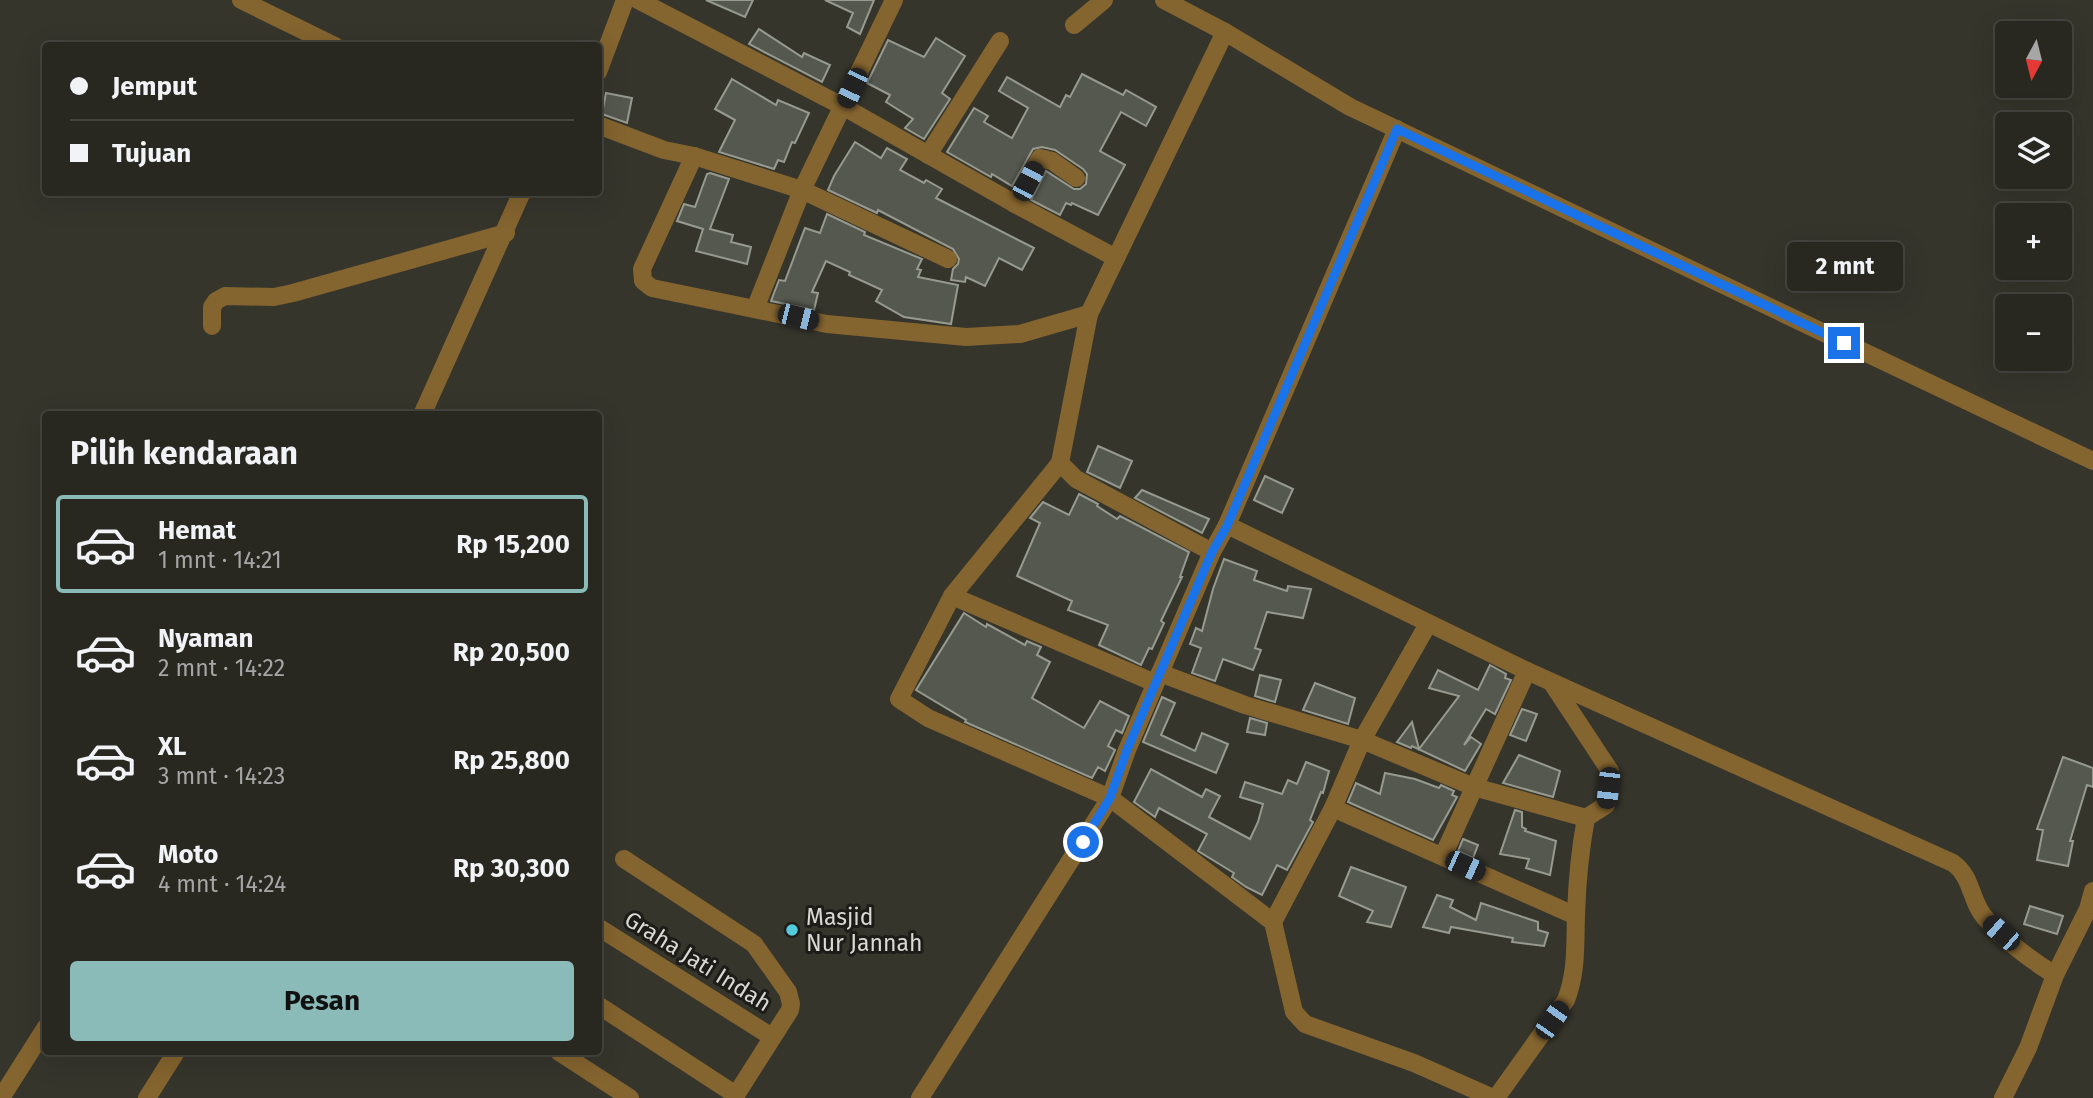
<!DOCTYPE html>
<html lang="id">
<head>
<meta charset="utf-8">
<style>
	:root { --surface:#282821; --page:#34342e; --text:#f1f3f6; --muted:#a5a6a5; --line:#44443f; --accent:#8bbbb9 }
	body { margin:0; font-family:"Fira Sans",sans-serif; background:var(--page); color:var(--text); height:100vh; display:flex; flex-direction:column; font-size:26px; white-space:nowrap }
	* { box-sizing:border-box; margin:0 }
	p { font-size:23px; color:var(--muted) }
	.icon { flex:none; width:38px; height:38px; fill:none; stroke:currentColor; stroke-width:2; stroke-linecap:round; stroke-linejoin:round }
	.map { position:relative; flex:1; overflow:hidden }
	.sheet { position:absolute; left:42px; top:411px; width:560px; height:644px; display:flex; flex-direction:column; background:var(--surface); border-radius:7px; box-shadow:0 7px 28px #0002,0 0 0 2px var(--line) }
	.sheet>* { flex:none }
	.hud { position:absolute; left:42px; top:42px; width:560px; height:154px; border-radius:7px; box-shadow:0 7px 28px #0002,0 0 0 2px var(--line); display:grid; align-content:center; height:154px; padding:0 28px; background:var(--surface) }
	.needle { width:46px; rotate:187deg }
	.fabs { position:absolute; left:1995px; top:21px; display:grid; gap:14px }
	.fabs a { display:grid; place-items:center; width:77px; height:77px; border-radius:7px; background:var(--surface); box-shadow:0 7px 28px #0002,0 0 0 2px var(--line); font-size:35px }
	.end { position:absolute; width:32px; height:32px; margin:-16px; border:9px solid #1a73e8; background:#fff; box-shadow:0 0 0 4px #fff }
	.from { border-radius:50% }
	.bubble { position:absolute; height:49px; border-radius:7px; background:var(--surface); box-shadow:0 7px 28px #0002,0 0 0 2px var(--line); font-size:23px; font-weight:700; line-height:49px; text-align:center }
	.car { position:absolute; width:21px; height:42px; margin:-21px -10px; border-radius:9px; box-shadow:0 0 5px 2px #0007; background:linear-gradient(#222 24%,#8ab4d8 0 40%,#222 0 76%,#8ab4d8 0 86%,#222 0) }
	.hud b { display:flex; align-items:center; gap:24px; height:66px; font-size:26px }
	.hud b+b { border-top:2px solid var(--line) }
	.hud i { width:18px; height:18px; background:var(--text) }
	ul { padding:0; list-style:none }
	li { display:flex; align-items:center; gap:21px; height:98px; margin:0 14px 10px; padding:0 14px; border:4px solid transparent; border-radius:7px }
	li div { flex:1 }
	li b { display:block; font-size:26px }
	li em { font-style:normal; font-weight:700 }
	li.active { border-color:var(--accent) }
	li>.icon { width:63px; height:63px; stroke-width:1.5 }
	h2 { padding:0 28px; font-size:32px; line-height:84px }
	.action { display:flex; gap:14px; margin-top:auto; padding:14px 28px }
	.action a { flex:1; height:80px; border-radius:7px; background:var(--accent); color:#111; font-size:28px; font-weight:700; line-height:80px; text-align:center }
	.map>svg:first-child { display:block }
	.building { fill:#55584e; stroke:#969a8f; stroke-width:2 }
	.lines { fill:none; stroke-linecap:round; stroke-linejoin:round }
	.minor { stroke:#84642f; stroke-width:18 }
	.route { stroke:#1a73e8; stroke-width:9 }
	.poi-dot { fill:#53cbda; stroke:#1d1c18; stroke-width:2.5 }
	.labels { text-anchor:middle; stroke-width:6; stroke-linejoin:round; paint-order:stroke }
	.poi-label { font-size:23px; fill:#dad9d3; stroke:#1d1c18; text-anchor:start }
	.street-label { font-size:23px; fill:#dad9d3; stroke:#1d1c18 }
</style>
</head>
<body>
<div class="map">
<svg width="2093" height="1098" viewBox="0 0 2093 1098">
	<rect width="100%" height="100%" fill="#36352c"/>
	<!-- building -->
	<g class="building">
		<polygon points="706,0 753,0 745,17"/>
		<polygon points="825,0 874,0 860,34 847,27 853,13"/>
		<polygon points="759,29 802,57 804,53 830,65 822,82 749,44"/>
		<polygon points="936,38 965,56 942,93 950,99 924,139 905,128 913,119 886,102 890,95 867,83 888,40 924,57"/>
		<polygon points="1082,74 1123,95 1126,90 1156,107 1146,126 1121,112 1100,151 1125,165 1098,215 1072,203 1071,205 1066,203 1060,215 1031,200 1046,171 1074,189 1080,189 1086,184 1087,174 1083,169 1055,150 1042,147 1033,149 1012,186 992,174 991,177 947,152 974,108 988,116 984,122 1012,138 1028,108 999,91 1007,77 1060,107 1066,95 1070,97"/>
		<polygon points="732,79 776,105 778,100 809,113 795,143 792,142 784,162 778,160 774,169 719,152 735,120 715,109"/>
		<polygon points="606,93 632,98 627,123 602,114"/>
		<polygon points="855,142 881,158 887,148 907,159 900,170 924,183 926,180 942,189 936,198 1034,248 1022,270 999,258 985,286 966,277 965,282 951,280 953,269 958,264 959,259 953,249 878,210 877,213 828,190 834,176"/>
		<polygon points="710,173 729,179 710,229 733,235 731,242 751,247 747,264 696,251 703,229 677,221 684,204 695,207 707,174"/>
		<polygon points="827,214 865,232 864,235 922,259 917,269 921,270 918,277 958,285 951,324 904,317 876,301 882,290 849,275 850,272 826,261 812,292 818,293 814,310 771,301 779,280 785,281 805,228 820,233"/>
		<polygon points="1098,446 1132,461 1120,488 1087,472"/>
		<polygon points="1265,476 1293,489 1282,513 1254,500"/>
		<polygon points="1142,490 1209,519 1202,533 1135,498"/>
		<polygon points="1079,494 1098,504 1097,506 1117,519 1120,516 1189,552 1180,577 1182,577 1161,621 1164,623 1152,649 1149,648 1141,665 1099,645 1108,625 1068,610 1072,601 1017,576 1040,523 1030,518 1043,502 1069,515"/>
		<polygon points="1224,559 1257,571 1254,580 1287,591 1288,586 1311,589 1303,618 1267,612 1255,648 1261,650 1253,670 1223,659 1215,681 1192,673 1201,648 1190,644 1196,628 1202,631 1213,589"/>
		<polygon points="964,613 986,627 987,624 1025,645 1027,641 1041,647 1037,655 1050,662 1032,698 1084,728 1100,701 1129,716 1122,733 1116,730 1108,746 1115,750 1105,771 1098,767 1092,778 965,722 966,720 916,690"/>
		<polygon points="1490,665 1506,674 1505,678 1511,680 1495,714 1486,709 1464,745 1471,737 1481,744 1465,771 1412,746 1411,748 1397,742 1412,722 1419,749 1459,696 1429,688 1438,670 1478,690"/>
		<polygon points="1260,675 1281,680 1275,702 1255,696"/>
		<polygon points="1315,683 1355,698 1348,724 1303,710"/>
		<polygon points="1162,697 1175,703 1161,735 1195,751 1202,733 1228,744 1216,773 1143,742"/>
		<polygon points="1522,709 1537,714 1526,741 1510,735"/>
		<polygon points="1250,718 1267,723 1265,735 1247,732"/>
		<polygon points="1519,755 1560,771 1553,797 1503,783"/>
		<polygon points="2063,757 2093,768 2093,787 2087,785 2070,841 2073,841 2068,866 2037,860 2043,830 2037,829"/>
		<polygon points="1306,762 1329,771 1323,793 1321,792 1310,820 1313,822 1287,870 1277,865 1262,895 1246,887 1232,877 1234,873 1198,851 1207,834 1159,808 1155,817 1134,802 1151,769 1202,797 1206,789 1220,796 1209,817 1250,839 1258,822 1263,804 1240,797 1245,782 1282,794 1288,780 1297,784"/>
		<polygon points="1385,773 1415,779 1439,788 1441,785 1454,791 1452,795 1457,797 1433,840 1348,802 1356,783 1380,794"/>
		<polygon points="1515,810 1522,812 1522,827 1526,829 1525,831 1556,841 1550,875 1526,868 1529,859 1500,854"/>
		<polygon points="1463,839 1478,845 1473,858 1458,851"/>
		<polygon points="1351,867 1406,887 1391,927 1367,922 1373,911 1339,896"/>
		<polygon points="1437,895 1453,900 1450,907 1476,920 1481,903 1538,922 1538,930 1548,933 1544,946 1512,942 1513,938 1451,927 1449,933 1423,927"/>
		<polygon points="2030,906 2063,916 2057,934 2024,924"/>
	</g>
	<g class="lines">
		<!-- minor -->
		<g class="minor">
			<polyline points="241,0 335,46"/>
			<polyline points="638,0 844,107 1015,204 1116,258"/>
			<polyline points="1164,0 1225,32 1350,107 2093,461"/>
			<polyline points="1074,25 1104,0"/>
			<polyline points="598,72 625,0"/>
			<polyline points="598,125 664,150 694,156 802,190 948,259"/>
			<polyline points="928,155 1000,41"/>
			<polyline points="694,156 642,269 643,281 652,288 827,324 966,337 1020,334 1089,314"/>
			<polyline points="1015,204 1040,158 1052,161 1076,178"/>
			<polyline points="755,309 802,190 894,0"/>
			<polyline points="212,326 212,307 216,301 225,296 274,297 293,293 506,233"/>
			<polyline points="422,415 522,192"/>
			<polyline points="1060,463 952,596 899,699 928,718 1110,798 1273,922 1294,1012 1305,1024 1414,1063 1493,1098"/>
			<path d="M1227 525 1527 671 1953 863C1973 877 1970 902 1986 919 2003 939 2032 961 2055 975"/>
			<polyline points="1212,552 1076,479 1060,463 1089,314 1225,32"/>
			<polyline points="952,596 1155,683"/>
			<polyline points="1160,673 1245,705 1362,740 1474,787 1586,818"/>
			<polyline points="1333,808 1576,916"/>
			<polyline points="1443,856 1527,671"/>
			<polyline points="624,859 754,944 788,992 791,1004 790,1010 734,1098"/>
			<polyline points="1273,922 1333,808 1362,740 1428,624"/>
			<polyline points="598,927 772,1037"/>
			<polyline points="598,1005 736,1095"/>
			<polyline points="559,1052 630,1098"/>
			<polyline points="1,1098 46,1027"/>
			<polyline points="147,1098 176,1052"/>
			<polyline points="920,1098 1110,798 1127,750 1212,552 1227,525 1397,129"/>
			<path d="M1496 1098 1566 1000C1577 972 1575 944 1576 915 1577 882 1580 850 1586 818L1606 805 1610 771 1552 683"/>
			<polyline points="2003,1098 2028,1048 2055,975 2088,909 2093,891"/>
		</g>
	</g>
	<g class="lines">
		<!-- route -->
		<polyline class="route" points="1083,842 1110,798 1127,750 1212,552 1227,526 1397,129 1844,343"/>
	</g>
	<!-- markers -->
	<circle class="poi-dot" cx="792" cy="930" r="7"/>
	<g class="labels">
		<!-- poi labels -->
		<g class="poi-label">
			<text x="806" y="925">Masjid<tspan x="806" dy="26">Nur Jannah</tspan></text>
		</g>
		<!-- street labels -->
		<g class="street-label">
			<text transform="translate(698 961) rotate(32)" y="8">Graha Jati Indah</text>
		</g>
	</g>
</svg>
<div class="fabs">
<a><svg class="needle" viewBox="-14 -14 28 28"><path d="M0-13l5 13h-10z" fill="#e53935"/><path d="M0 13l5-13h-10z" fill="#a5a6a5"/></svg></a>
<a><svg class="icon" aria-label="layers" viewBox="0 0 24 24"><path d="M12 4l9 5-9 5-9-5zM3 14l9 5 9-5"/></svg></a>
<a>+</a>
<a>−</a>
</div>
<i class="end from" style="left:1083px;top:842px"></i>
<i class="end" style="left:1844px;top:343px"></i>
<div class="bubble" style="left:1787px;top:242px;width:116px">2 mnt</div>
<i class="car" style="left:852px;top:88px;rotate:205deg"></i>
<i class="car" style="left:1028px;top:181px;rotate:28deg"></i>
<i class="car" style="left:798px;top:317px;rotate:104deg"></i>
<i class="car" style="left:1608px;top:788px;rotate:186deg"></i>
<i class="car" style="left:1465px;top:866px;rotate:114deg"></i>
<i class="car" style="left:2001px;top:933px;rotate:311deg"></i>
<i class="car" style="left:1552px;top:1020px;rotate:35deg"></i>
<div class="hud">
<b><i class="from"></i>Jemput</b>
<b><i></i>Tujuan</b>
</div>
<section class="sheet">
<h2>Pilih kendaraan</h2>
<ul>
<li class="active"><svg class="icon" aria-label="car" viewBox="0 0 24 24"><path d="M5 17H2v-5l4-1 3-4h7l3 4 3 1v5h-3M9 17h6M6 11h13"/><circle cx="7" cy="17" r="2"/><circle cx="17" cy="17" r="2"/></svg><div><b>Hemat</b><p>1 mnt · 14:21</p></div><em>Rp 15,200</em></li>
<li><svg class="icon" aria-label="car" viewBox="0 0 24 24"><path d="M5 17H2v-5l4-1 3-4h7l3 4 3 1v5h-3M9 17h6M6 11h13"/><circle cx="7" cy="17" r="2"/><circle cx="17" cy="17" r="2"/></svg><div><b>Nyaman</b><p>2 mnt · 14:22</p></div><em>Rp 20,500</em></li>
<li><svg class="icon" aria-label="car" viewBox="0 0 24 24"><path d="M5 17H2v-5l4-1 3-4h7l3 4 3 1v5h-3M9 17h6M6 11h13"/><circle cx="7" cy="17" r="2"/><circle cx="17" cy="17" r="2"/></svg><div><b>XL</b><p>3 mnt · 14:23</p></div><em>Rp 25,800</em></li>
<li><svg class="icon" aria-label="car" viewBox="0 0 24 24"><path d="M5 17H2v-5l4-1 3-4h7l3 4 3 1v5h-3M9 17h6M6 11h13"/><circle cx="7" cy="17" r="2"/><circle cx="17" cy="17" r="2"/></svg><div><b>Moto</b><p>4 mnt · 14:24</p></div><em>Rp 30,300</em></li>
</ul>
<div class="action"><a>Pesan</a></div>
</section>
</div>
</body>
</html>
